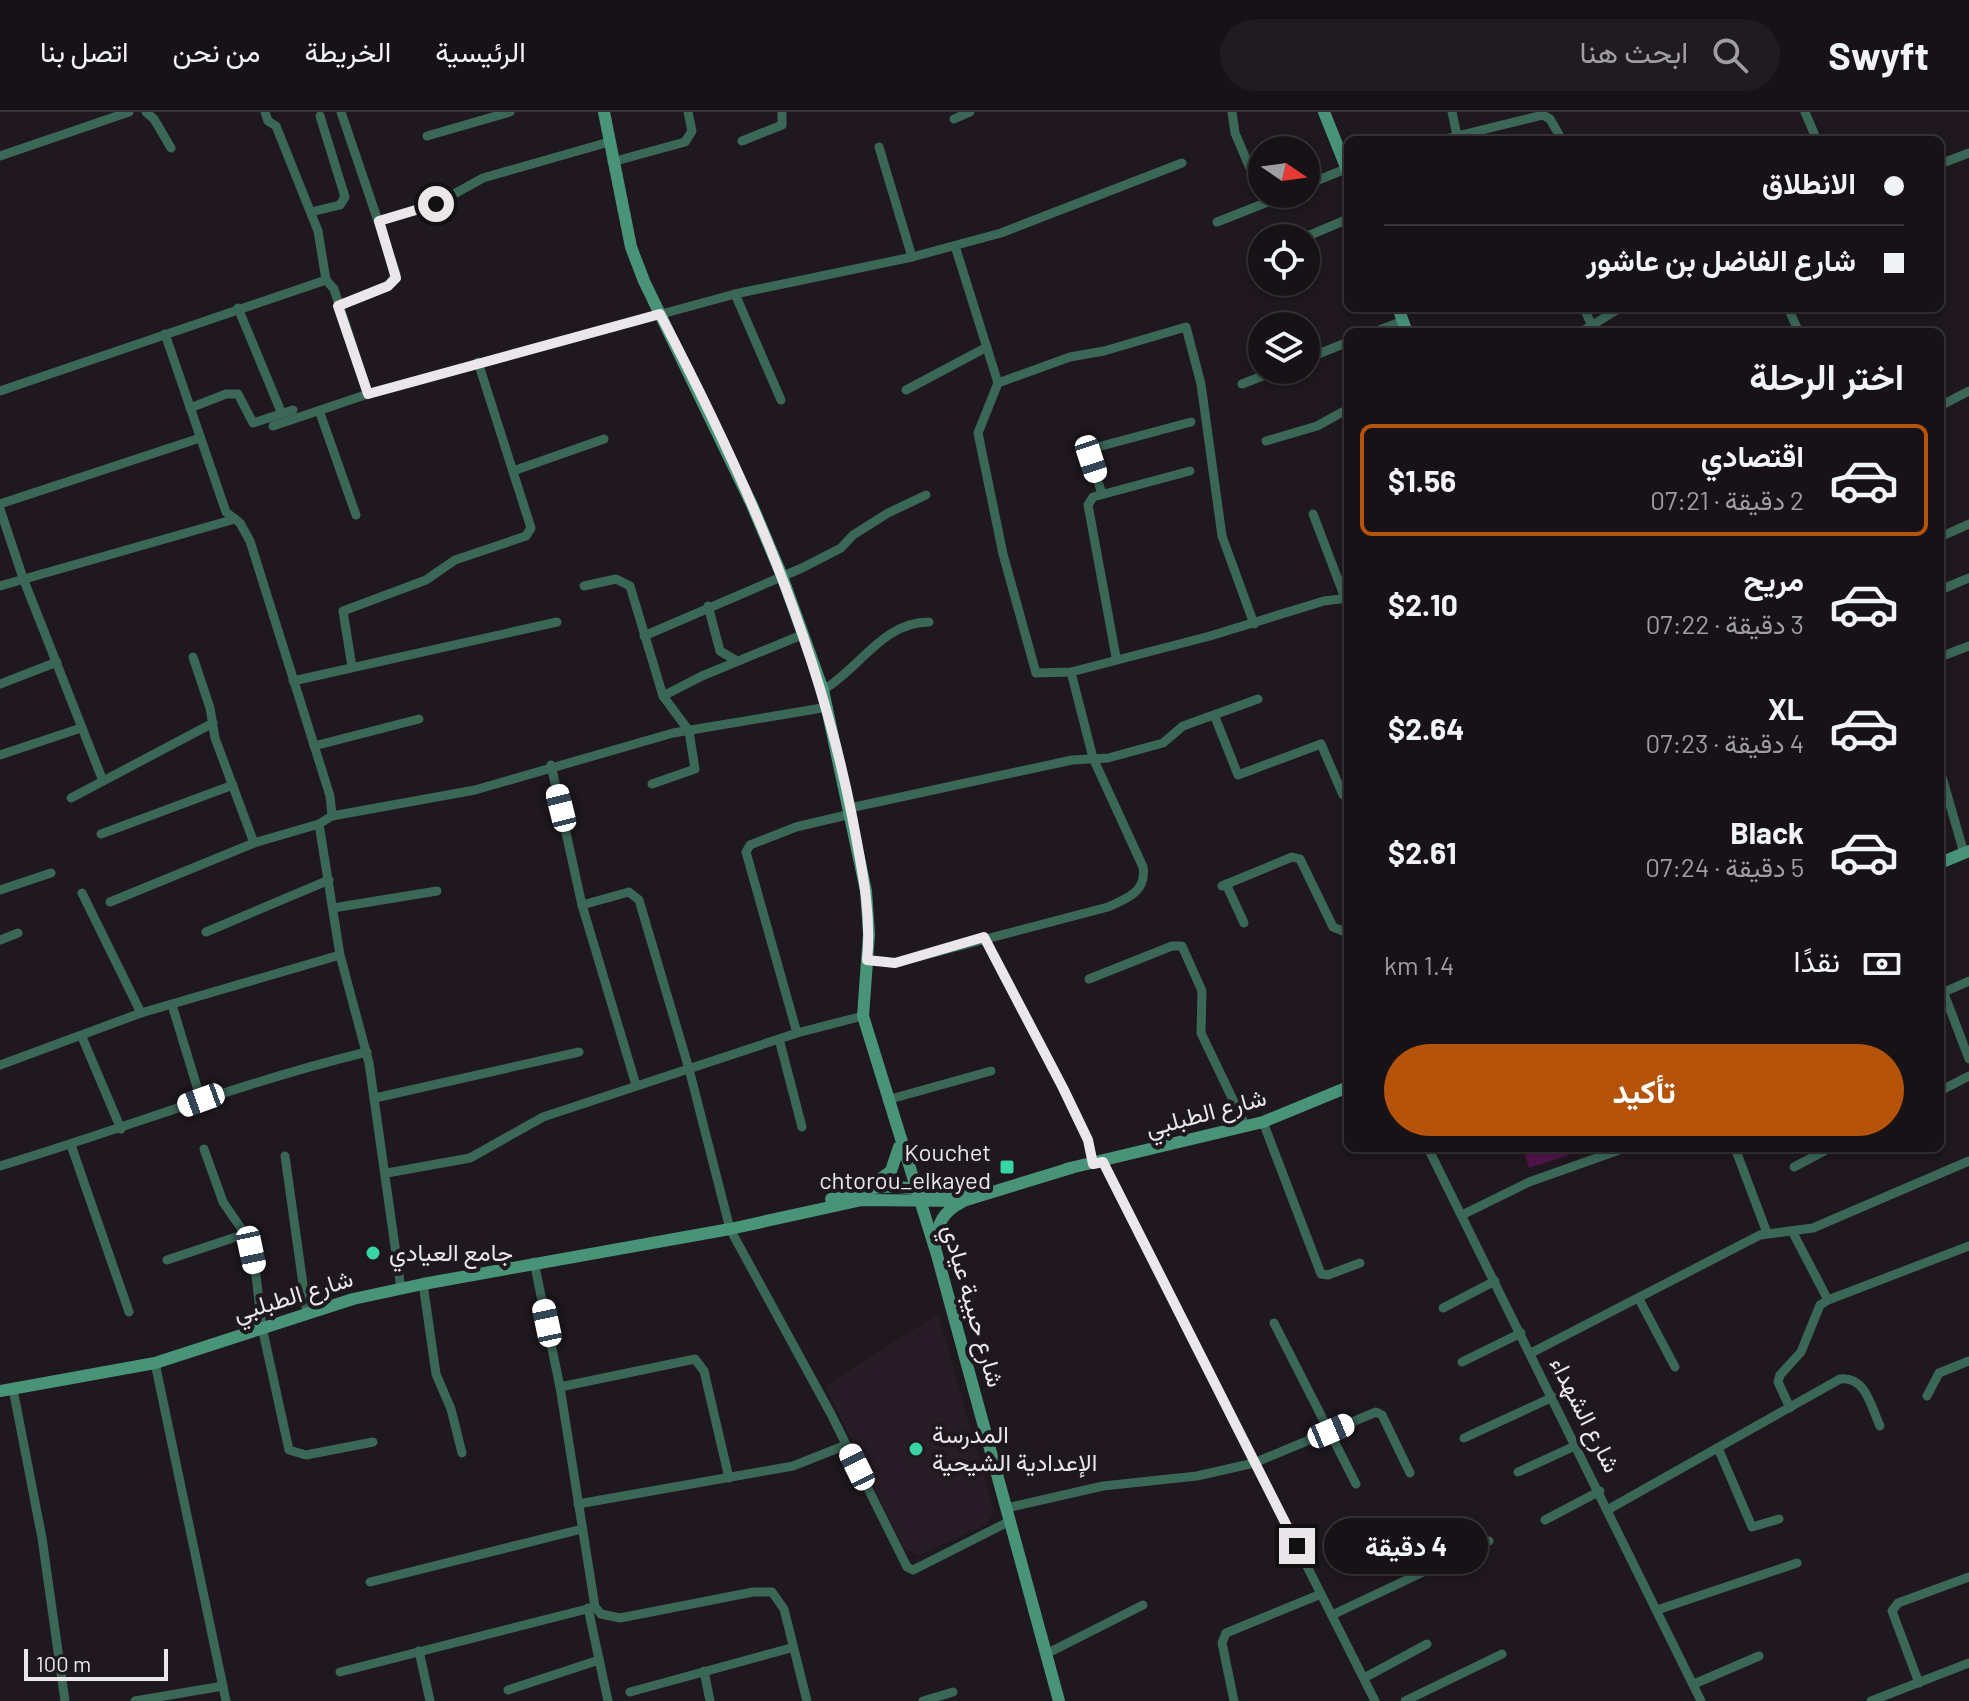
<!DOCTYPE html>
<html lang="ar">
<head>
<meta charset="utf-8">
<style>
	:root { --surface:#171216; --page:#201b1f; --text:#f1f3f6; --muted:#9e9ea1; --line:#363235; --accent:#b45309 }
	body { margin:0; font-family:Barlow,Vazirmatn,sans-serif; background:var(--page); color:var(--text); direction:rtl; height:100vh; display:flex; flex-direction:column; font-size:30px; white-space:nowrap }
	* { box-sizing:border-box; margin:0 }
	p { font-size:26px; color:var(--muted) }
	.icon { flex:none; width:44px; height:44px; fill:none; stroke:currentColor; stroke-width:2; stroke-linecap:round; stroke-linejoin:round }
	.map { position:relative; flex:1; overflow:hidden; direction:ltr }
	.sheet { position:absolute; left:1344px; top:216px; width:600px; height:824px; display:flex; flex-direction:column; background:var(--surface); border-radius:12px; box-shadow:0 4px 12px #0003,0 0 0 2px var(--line); direction:rtl }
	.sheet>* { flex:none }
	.guide { position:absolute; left:1344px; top:24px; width:600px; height:176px; border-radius:12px; box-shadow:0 4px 12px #0003,0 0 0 2px var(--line); direction:rtl; display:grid; align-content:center; height:176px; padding:0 40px; background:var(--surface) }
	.needle { width:52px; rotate:103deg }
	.fabs { position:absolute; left:1248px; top:24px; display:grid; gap:16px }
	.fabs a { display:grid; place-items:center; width:72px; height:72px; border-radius:50%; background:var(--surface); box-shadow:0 4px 12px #0003,0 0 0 2px var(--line); font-size:40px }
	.scale { position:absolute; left:24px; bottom:20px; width:144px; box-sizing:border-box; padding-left:8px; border:4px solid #ebe6ea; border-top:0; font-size:22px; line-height:28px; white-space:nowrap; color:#ebe6ea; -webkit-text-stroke:6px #1f181e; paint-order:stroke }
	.end { position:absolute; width:36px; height:36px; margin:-18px; border:10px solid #ebe6ea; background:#111; box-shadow:0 0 0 4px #111 }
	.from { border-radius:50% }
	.bubble { position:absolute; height:56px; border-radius:28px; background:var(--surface); box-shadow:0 4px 12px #0003,0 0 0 2px var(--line); font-size:26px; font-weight:700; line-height:56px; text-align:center; direction:rtl }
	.car { position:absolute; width:24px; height:48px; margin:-24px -12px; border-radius:10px; box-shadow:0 0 6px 2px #0007; background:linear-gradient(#fff 24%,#345 0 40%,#fff 0 76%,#345 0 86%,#fff 0) }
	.guide b { display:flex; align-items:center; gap:28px; height:76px; font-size:30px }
	.guide b+b { border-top:2px solid var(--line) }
	.guide i { width:20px; height:20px; background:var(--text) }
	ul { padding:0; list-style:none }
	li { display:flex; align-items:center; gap:24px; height:112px; margin:0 16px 12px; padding:0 24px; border:4px solid transparent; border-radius:12px }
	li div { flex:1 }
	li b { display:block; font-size:30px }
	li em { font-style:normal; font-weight:700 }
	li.active { border-color:var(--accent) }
	li>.icon { width:72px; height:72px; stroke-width:1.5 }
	h2 { padding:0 40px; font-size:36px; line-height:96px }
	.pay { display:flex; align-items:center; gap:20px; height:88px; padding:0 40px; font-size:30px }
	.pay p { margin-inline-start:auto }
	.action { display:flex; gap:16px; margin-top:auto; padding:16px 40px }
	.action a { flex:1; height:92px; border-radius:48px; background:var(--accent); color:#fff; font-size:32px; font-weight:700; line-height:92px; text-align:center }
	header { display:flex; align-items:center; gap:48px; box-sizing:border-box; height:112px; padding:0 40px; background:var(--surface); border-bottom:2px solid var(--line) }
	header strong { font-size:38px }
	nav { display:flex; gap:44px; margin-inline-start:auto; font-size:28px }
	.search { width:560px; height:72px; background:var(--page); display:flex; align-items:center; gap:20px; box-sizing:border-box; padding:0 28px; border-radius:44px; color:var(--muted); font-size:30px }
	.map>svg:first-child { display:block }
	.built { fill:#281c27 }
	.green { fill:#51144c }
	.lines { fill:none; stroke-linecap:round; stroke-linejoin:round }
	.street { stroke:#3b6757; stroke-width:9 }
	.secondary { stroke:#499479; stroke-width:12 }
	.route { stroke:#ebe6ea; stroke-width:10 }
	.poi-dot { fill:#39d4a5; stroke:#1f181e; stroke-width:3 }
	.labels { text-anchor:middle; stroke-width:8; stroke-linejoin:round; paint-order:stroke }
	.street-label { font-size:24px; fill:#ebe6ea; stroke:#1f181e }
	.poi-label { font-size:24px; fill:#ebe6ea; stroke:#1f181e; text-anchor:start }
</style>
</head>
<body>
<header>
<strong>Swyft</strong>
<div class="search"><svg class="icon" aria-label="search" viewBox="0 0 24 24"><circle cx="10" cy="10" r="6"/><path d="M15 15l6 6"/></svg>ابحث هنا</div>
<nav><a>الرئيسية</a><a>الخريطة</a><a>من نحن</a><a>اتصل بنا</a></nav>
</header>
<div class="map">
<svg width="1969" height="1589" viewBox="0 0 1969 1589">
	<rect width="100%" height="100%" fill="#1f181e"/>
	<!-- built -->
	<polygon class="built" points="938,1202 994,1400 987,1412 918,1444 903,1435 825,1274"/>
	<!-- green -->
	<polygon class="green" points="1523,1036 1577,1036 1578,1040 1529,1056"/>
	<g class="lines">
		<!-- street -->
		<g class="street">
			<polyline points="146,0 154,7 171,36"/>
			<polyline points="265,0 268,9 276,14 318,119 326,168 334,177 368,282 735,182 912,145 1001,121 1182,51"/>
			<polyline points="1232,0 1235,21 1255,68"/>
			<polyline points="1452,0 1458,28"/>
			<polyline points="1805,0 1816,26"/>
			<polyline points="954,7 970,0"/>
			<polyline points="427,24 510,0"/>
			<polyline points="1441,28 1543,3 1550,7 1562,28"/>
			<polyline points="742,29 782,13 782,0"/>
			<polyline points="879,35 912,145"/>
			<polyline points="0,44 129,0"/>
			<polyline points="612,50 685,30 692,19 688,0"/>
			<polyline points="1940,52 1969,41"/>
			<polyline points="1306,73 1348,56"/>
			<polyline points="311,100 340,93 345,85 320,4"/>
			<polyline points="379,109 436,92 483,66 609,30"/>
			<polyline points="1217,110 1288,82"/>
			<polyline points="1303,126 1348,107"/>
			<polyline points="955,134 998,271 978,321 1003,442 1036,561 1071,560 1210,524 1324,489 1348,486"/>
			<polyline points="735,182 781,288"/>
			<polyline points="338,194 388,174 396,162 341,0"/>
			<polyline points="238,196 282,302"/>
			<polyline points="1584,196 1592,214"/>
			<polyline points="1788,196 1799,220"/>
			<polyline points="1374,220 1403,209"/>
			<polyline points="1581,220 1620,196"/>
			<polyline points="165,222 226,400 240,411 250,429 330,684 332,704"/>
			<polyline points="1306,247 1348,230"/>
			<polyline points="998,271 1070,245 1104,239 1186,215 1201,272 1222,424 1254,512"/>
			<polyline points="1242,272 1278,258"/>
			<polyline points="906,278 987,235"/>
			<polyline points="0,279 326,168"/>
			<polyline points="1940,294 1969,279"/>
			<polyline points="190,296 226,282 238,282 253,311 293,298"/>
			<polyline points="320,301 356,403"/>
			<polyline points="273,314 368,282"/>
			<polyline points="1266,329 1317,314 1348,297"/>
			<polyline points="513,359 604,327"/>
			<polyline points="1102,382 1091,347 1094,336 1191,310"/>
			<polyline points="0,392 200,326"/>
			<polyline points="0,397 23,466 103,669"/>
			<polyline points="1313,402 1345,486"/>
			<polyline points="1940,425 1969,412"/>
			<polyline points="0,474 235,407"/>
			<polyline points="584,474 616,467 630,474 663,584 689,619 695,657 652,672"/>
			<polyline points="1940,478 1969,466"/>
			<polyline points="708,494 720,539 737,549"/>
			<polyline points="644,524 802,456 841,436 853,423 888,401 926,383"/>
			<polyline points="193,545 210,596 215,626 254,731"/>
			<polyline points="1116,545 1088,393 1093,385 1190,359"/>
			<polyline points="1940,545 1969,534"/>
			<polyline points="352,555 343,499 426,468 455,448 526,424 531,416 478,250"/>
			<polyline points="293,569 557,510"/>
			<polyline points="0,572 57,550"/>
			<path d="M823 578C860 556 883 510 929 510"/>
			<polyline points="663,584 702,564 804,522"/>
			<polyline points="1215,605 1238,663 1321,632 1343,683"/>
			<polyline points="314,634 419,607"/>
			<polyline points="0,643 81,616"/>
			<polyline points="551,653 582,793 636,973"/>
			<polyline points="1940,658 1964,741"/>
			<polyline points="71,686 213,611"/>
			<polyline points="850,696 1072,648 1108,646 1163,631 1183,614 1258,587"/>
			<polyline points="319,712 340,843 369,951 401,1177"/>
			<polyline points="101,722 233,673"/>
			<polyline points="1226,772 1244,811"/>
			<polyline points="1222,774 1292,745 1300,747 1333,815 1343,819 1348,817"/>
			<polyline points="0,778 51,761"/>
			<polyline points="82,781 141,901 340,843"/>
			<polyline points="110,790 254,731 319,712 332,704 475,678 673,621 828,595"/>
			<polyline points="582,793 629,780 639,788 689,957 730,1117 831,1302 907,1455 913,1458 1010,1409"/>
			<polyline points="333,796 437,779"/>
			<polyline points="206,820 329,768"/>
			<polyline points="984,825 1063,976 1088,1028 1093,1052"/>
			<polyline points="0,828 18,821"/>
			<path d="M867 848 895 851 1108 795C1127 787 1147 779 1143 755L1093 646 1071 560"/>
			<polyline points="1089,867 1172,834 1182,834 1202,879 1201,921 1246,1015"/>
			<polyline points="1940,871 1969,947"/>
			<polyline points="1944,880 1969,869"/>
			<polyline points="172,893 201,988"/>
			<polyline points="797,921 746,740 750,733 796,715 851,702"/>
			<polyline points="82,925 121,1017"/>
			<polyline points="779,927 802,1015"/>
			<polyline points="0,953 141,901"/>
			<polyline points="1940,979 1969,964"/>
			<polyline points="375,986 579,940"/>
			<polyline points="887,988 991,959"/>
			<polyline points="1263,1010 1321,1162 1328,1163 1360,1151"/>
			<polyline points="71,1033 129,1200"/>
			<polyline points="1428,1036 1701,1589"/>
			<polyline points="1735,1036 1767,1121"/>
			<polyline points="204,1037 223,1090 245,1122"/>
			<polyline points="285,1044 307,1201"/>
			<polyline points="1103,1050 1375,1589"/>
			<path d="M0 1054C123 1017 242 970 367 940"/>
			<polyline points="1794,1055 1830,1036"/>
			<polyline points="387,1061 470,1046 543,1005 797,921 863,904"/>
			<polyline points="1462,1103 1529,1070 1625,1036"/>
			<polyline points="167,1148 245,1122 255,1155 262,1215 289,1338 306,1343 373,1330"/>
			<polyline points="534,1150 560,1275 595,1495 601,1502 620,1506 753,1480 772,1480 784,1497 807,1589"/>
			<polyline points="423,1172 436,1262 451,1297 462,1341"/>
			<polyline points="1639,1187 1675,1255"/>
			<polyline points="1828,1188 1969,1134"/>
			<polyline points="1443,1196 1495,1169"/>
			<polyline points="1274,1211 1356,1372"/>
			<polyline points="1531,1241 1760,1123 1813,1116 1969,1049"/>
			<polyline points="1462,1250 1521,1221"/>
			<polyline points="155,1251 226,1589"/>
			<polyline points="560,1275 695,1247 704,1259 729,1366"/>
			<polyline points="13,1277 42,1426 65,1589"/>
			<polyline points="1927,1284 1939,1261 1969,1249"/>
			<polyline points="1790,1296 1778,1270 1780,1263 1801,1240 1820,1193 1828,1188 1792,1119"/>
			<polyline points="1464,1326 1553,1285"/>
			<polyline points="1718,1336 1752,1415 1779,1407"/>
			<polyline points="1518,1360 1577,1333"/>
			<polyline points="578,1392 793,1354 846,1333"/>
			<polyline points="1007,1396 1103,1374 1197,1364 1254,1351 1376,1300 1382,1303 1410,1361"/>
			<path d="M1609 1397 1840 1267C1866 1264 1871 1295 1880 1314"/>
			<polyline points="1545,1408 1600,1379"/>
			<polyline points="370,1470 582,1417"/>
			<polyline points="588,1496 608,1589"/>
			<polyline points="1657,1498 1797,1451"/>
			<polyline points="1332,1503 1489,1429"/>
			<polyline points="419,1539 430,1589"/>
			<polyline points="1046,1542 1143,1493"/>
			<polyline points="704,1559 710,1589"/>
			<polyline points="340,1560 595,1495"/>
			<polyline points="1364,1566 1427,1532"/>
			<polyline points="1919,1571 1892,1499 1898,1491 1969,1465"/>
			<polyline points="1694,1572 1759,1544"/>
			<polyline points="508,1578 599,1548"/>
			<polyline points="630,1580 791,1536"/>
			<polyline points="135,1589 223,1574"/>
			<polyline points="923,1589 953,1580"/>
			<polyline points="1234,1589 1222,1531 1226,1521 1321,1482"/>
			<polyline points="1405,1589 1502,1542"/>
			<polyline points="1871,1589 1969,1551"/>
		</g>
		<!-- secondary -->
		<g class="secondary">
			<polyline points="604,0 631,135 644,169 752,393 782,464 823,578 866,779 869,822 863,904 937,1143 1059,1589"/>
			<polyline points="1324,0 1348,60"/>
			<polyline points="1398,196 1407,220"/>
			<polyline points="1940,751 1969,739"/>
			<polyline points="1066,1057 1263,1010 1348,975"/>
			<polyline points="869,1075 891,1059 899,1035"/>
			<path d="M831 1087C853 1080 875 1073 898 1075 929 1078 954 1084 985 1075"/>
			<path d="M936 1132C937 1111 943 1100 962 1090"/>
			<polyline points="0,1279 155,1251 353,1187 423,1172 730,1117 862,1088 963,1089 1071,1056"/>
		</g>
	</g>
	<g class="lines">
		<!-- route -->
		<path class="route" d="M436 92 379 109 396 166 388 174 338 194 368 282 660 202C744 362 817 527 852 704 861 752 872 800 867 848L895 851 984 825 1063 976 1088 1028 1093 1052 1103 1050 1297 1434"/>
	</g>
	<!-- markers -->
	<g class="poi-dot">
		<rect x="999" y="1047" width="16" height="16" rx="4"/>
		<circle cx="373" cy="1141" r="8"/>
		<circle cx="916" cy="1337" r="8"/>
	</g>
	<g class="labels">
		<!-- street labels -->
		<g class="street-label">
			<text transform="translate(1206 1001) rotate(-15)" y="8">شارع الطبلبي</text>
			<text transform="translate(293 1184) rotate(-17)" y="8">شارع الطبلبي</text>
			<text transform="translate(973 1194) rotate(74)" y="8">شارع حبيبة عيادي</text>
			<text transform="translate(1585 1303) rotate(63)" y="8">شارع الشهداء</text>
		</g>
		<!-- poi labels -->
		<g class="poi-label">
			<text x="991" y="1049" text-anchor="end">Kouchet<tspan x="991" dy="28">chtorou_elkayed</tspan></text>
			<text x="389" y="1149">جامع العيادي</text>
			<text x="932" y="1331">المدرسة<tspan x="932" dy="28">الإعدادية الشيحية</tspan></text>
		</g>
	</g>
</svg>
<div class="fabs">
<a><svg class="needle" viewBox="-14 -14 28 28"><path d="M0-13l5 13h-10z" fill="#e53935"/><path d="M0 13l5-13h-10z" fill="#9e9ea1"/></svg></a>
<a><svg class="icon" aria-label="locate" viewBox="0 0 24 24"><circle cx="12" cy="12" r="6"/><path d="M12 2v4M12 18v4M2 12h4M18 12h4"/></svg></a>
<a><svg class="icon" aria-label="layers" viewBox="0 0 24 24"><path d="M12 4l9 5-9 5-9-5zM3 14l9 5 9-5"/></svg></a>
</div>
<div class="scale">100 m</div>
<i class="end from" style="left:436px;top:92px"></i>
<i class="end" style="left:1297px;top:1434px"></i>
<div class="bubble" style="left:1324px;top:1406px;width:164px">4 دقيقة</div>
<i class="car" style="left:1091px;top:347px;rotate:162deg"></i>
<i class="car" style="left:561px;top:696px;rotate:346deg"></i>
<i class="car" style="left:201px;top:988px;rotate:250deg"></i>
<i class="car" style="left:251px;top:1138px;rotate:168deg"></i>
<i class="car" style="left:547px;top:1211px;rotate:348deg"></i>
<i class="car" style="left:1331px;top:1319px;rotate:67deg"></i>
<i class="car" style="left:857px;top:1355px;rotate:334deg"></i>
<div class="guide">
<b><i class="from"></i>الانطلاق</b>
<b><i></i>شارع الفاضل بن عاشور</b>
</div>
<section class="sheet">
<h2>اختر الرحلة</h2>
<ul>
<li class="active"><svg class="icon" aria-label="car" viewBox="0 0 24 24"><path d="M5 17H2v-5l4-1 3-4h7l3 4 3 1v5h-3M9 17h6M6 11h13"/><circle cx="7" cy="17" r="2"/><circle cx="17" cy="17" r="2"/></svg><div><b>اقتصادي</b><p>2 دقيقة · 07:21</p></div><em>$1.56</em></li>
<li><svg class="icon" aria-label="car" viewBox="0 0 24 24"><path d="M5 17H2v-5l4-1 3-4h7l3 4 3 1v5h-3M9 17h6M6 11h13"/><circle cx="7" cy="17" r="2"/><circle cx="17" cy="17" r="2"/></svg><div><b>مريح</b><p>3 دقيقة · 07:22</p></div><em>$2.10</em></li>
<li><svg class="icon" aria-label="car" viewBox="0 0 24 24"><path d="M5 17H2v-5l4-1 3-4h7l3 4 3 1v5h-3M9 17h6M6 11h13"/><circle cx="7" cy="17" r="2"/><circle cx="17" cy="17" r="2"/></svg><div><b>XL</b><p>4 دقيقة · 07:23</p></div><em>$2.64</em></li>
<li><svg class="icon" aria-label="car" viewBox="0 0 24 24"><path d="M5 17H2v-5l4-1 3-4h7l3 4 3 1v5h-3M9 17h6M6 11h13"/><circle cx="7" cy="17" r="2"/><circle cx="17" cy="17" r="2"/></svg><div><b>Black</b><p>5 دقيقة · 07:24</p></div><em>$2.61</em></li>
</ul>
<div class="pay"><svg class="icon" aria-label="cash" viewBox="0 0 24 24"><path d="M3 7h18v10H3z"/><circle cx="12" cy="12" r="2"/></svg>نقدًا<p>1.4 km</p></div>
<div class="action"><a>تأكيد</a></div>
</section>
</div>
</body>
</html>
